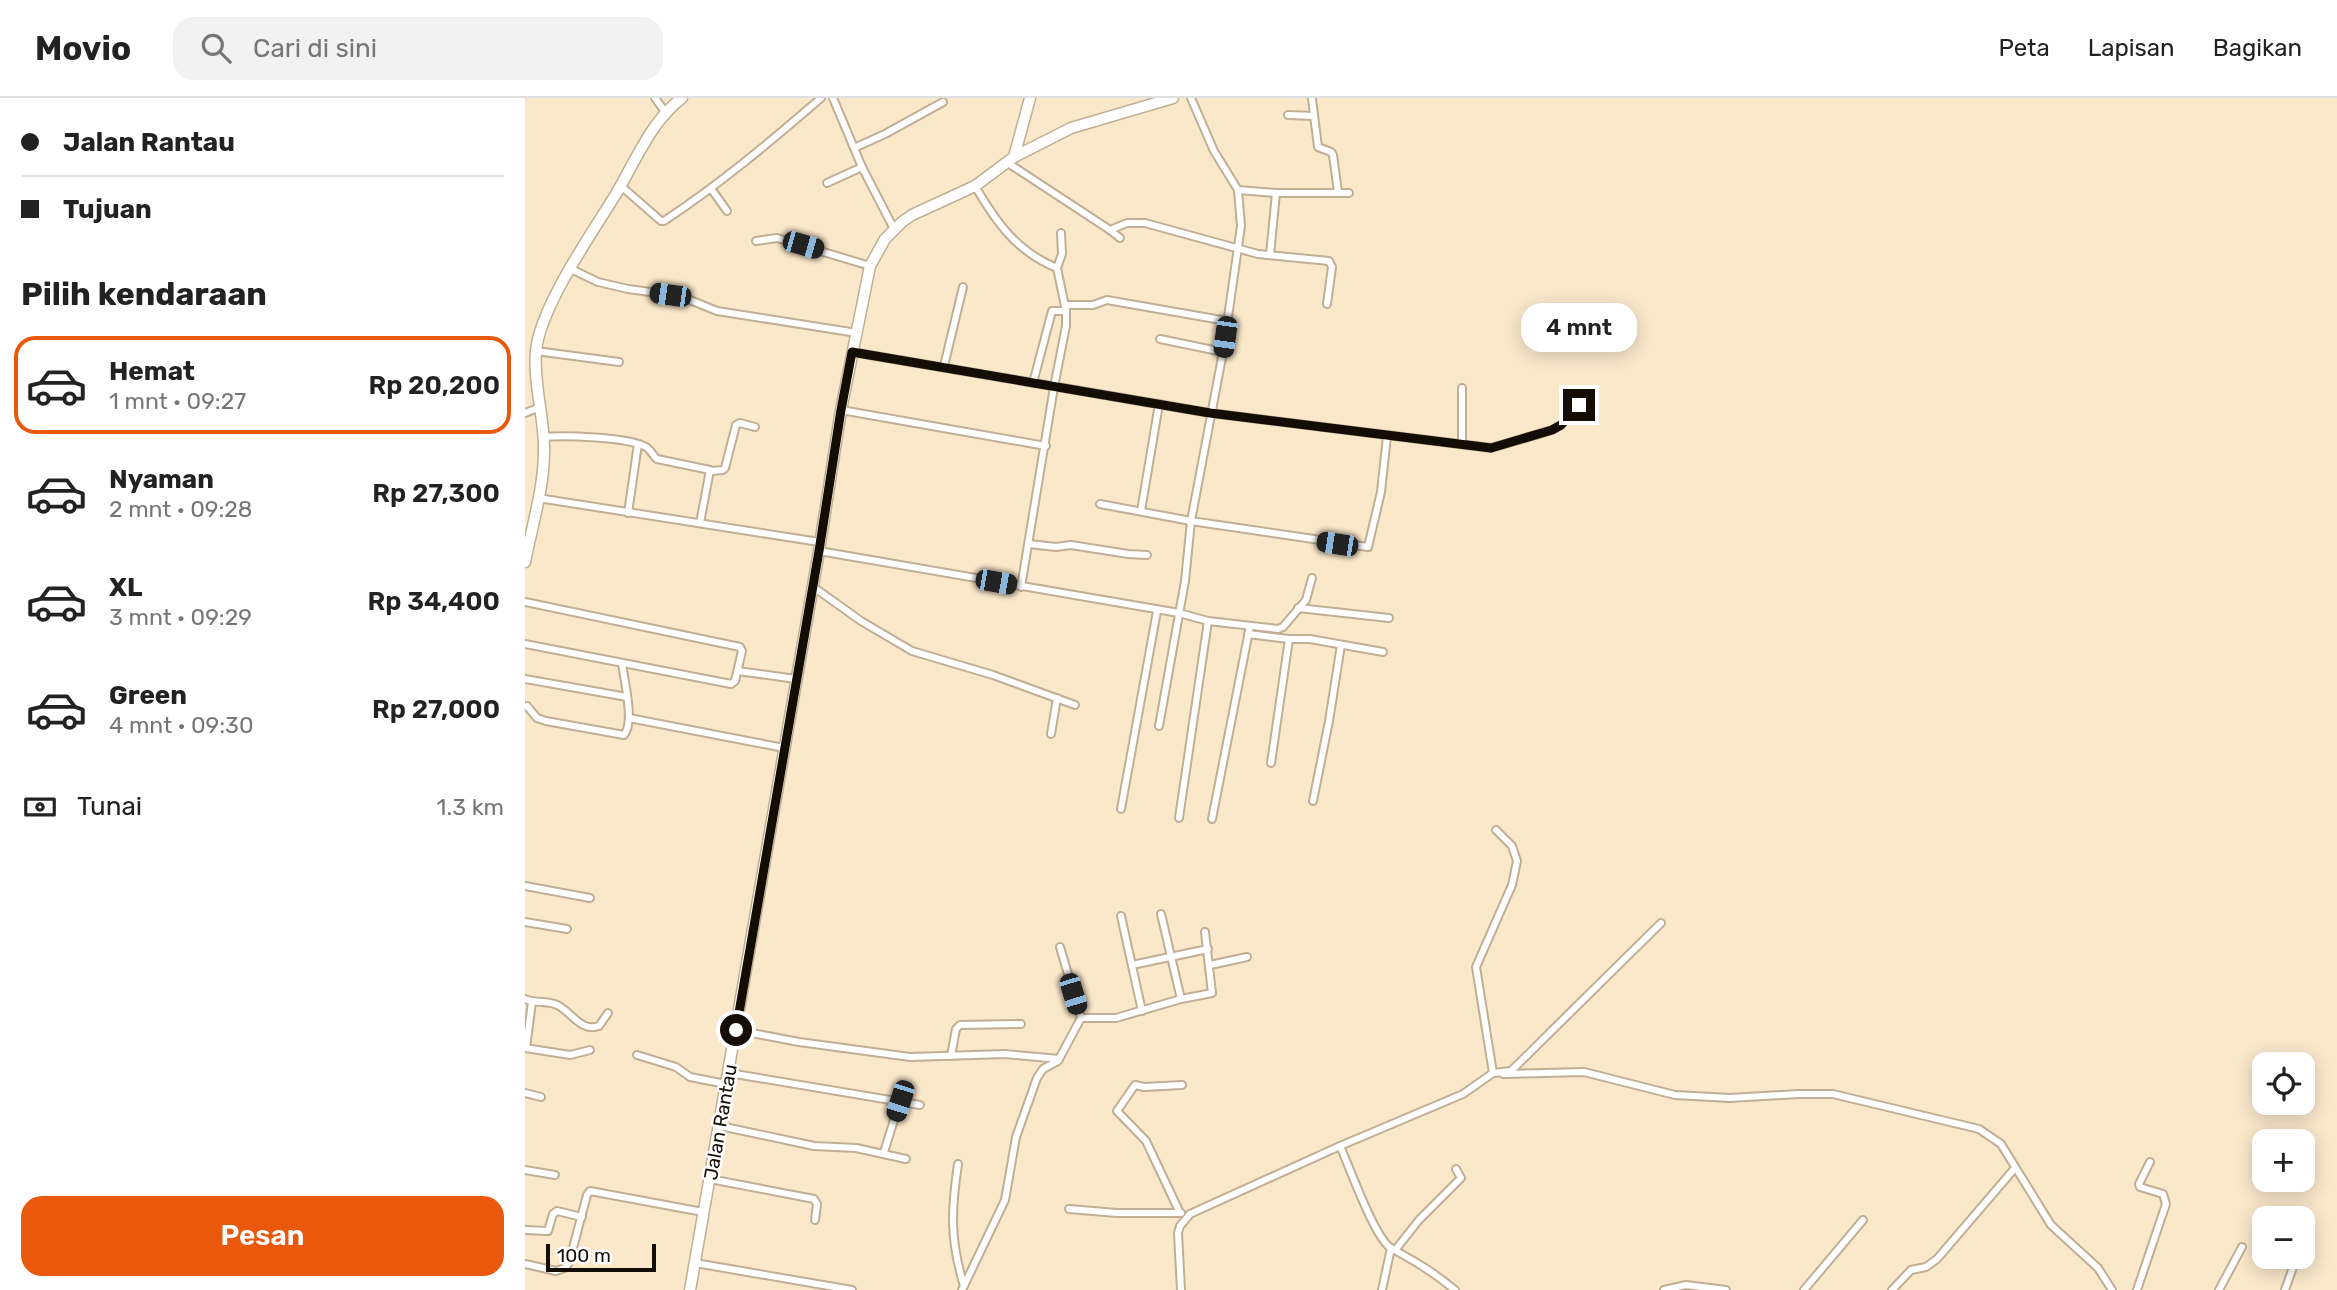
<!DOCTYPE html>
<html lang="id">
<head>
<meta charset="utf-8">
<style>
	:root { --surface:#fff; --page:#f2f2f2; --text:#222; --muted:#767676; --line:#e0e0e0; --accent:#ea580c }
	body { margin:0; font-family:Rubik,sans-serif; background:var(--page); color:var(--text); height:100vh; display:flex; flex-direction:column; font-size:26px; white-space:nowrap }
	* { box-sizing:border-box; margin:0 }
	p { font-size:23px; color:var(--muted) }
	.icon { flex:none; width:38px; height:38px; fill:none; stroke:currentColor; stroke-width:2; stroke-linecap:round; stroke-linejoin:round }
	.map { position:relative; flex:1; overflow:hidden }
	.sheet { display:flex; flex-direction:column; background:var(--surface); width:525px }
	.sheet>* { flex:none }
	.guide { display:grid; align-content:center; height:154px; padding:0 21px; background:var(--surface) }
	.fabs { position:absolute; left:1727px; top:954px; display:grid; gap:14px }
	.fabs a { display:grid; place-items:center; width:63px; height:63px; border-radius:14px; background:var(--surface); box-shadow:0 4px 18px #0003; font-size:35px }
	.scale { position:absolute; left:21px; bottom:18px; width:110px; box-sizing:border-box; padding-left:7px; border:4px solid #130d05; border-top:0; font-size:19px; line-height:24px; white-space:nowrap; color:#130d05; -webkit-text-stroke:5px #fff; paint-order:stroke }
	.end { position:absolute; width:32px; height:32px; margin:-16px; border:9px solid #130d05; background:#fff; box-shadow:0 0 0 4px #fff }
	.from { border-radius:50% }
	.bubble { position:absolute; height:49px; border-radius:21px; background:var(--surface); box-shadow:0 4px 18px #0003; font-size:23px; font-weight:600; line-height:49px; text-align:center }
	.car { position:absolute; width:21px; height:42px; margin:-21px -10px; border-radius:9px; box-shadow:0 0 5px 2px #0007; background:linear-gradient(#222 24%,#8ab4d8 0 40%,#222 0 76%,#8ab4d8 0 86%,#222 0) }
	.guide b { display:flex; align-items:center; gap:24px; height:66px; font-size:26px }
	.guide b+b { border-top:2px solid var(--line) }
	.guide i { width:18px; height:18px; background:var(--text) }
	ul { padding:0; list-style:none }
	li { display:flex; align-items:center; gap:21px; height:98px; margin:0 14px 10px; padding:0 7px; border:4px solid transparent; border-radius:21px }
	li div { flex:1 }
	li b { display:block; font-size:26px }
	li em { font-style:normal; font-weight:600 }
	li.selected { border-color:var(--accent) }
	li>.icon { width:63px; height:63px; stroke-width:1.5 }
	h2 { padding:0 21px; font-size:32px; line-height:84px }
	.pay { display:flex; align-items:center; gap:18px; height:77px; padding:0 21px; font-size:26px }
	.pay p { margin-inline-start:auto }
	.cta { display:flex; gap:14px; margin-top:auto; padding:14px 21px }
	.cta a { flex:1; height:80px; border-radius:21px; background:var(--accent); color:#fff; font-size:28px; font-weight:600; line-height:80px; text-align:center }
	header { display:flex; align-items:center; gap:42px; box-sizing:border-box; height:98px; padding:0 35px; background:var(--surface); border-bottom:2px solid var(--line) }
	header strong { font-size:33px }
	nav { display:flex; gap:38px; margin-inline-start:auto; font-size:24px }
	.search { width:490px; height:63px; background:var(--page); display:flex; align-items:center; gap:18px; box-sizing:border-box; padding:0 24px; border-radius:21px; color:var(--muted); font-size:26px }
	main { display:flex; flex:1; min-height:0 }
	.map>svg:first-child { display:block }
	.lines { fill:none; stroke-linecap:round; stroke-linejoin:round }
	.street-casing { stroke:#c0af94; stroke-width:10 }
	.secondary-casing { stroke:#c0af94; stroke-width:13 }
	.street { stroke:#fff; stroke-width:6 }
	.secondary { stroke:#fff; stroke-width:10 }
	.route { stroke:#130d05; stroke-width:9 }
	.labels { text-anchor:middle; stroke-width:5; stroke-linejoin:round; paint-order:stroke }
	.street-label { font-size:19px; fill:#130d05; stroke:#fff }
</style>
</head>
<body>
<header>
<strong>Movio</strong>
<div class="search"><svg class="icon" aria-label="search" viewBox="0 0 24 24"><circle cx="10" cy="10" r="6"/><path d="M15 15l6 6"/></svg>Cari di sini</div>
<nav><a>Peta</a><a>Lapisan</a><a>Bagikan</a></nav>
</header>
<main>
<section class="sheet">
<div class="guide">
<b><i class="from"></i>Jalan Rantau</b>
<b><i></i>Tujuan</b>
</div>
<h2>Pilih kendaraan</h2>
<ul>
<li class="selected"><svg class="icon" aria-label="car" viewBox="0 0 24 24"><path d="M5 17H2v-5l4-1 3-4h7l3 4 3 1v5h-3M9 17h6M6 11h13"/><circle cx="7" cy="17" r="2"/><circle cx="17" cy="17" r="2"/></svg><div><b>Hemat</b><p>1 mnt · 09:27</p></div><em>Rp 20,200</em></li>
<li><svg class="icon" aria-label="car" viewBox="0 0 24 24"><path d="M5 17H2v-5l4-1 3-4h7l3 4 3 1v5h-3M9 17h6M6 11h13"/><circle cx="7" cy="17" r="2"/><circle cx="17" cy="17" r="2"/></svg><div><b>Nyaman</b><p>2 mnt · 09:28</p></div><em>Rp 27,300</em></li>
<li><svg class="icon" aria-label="car" viewBox="0 0 24 24"><path d="M5 17H2v-5l4-1 3-4h7l3 4 3 1v5h-3M9 17h6M6 11h13"/><circle cx="7" cy="17" r="2"/><circle cx="17" cy="17" r="2"/></svg><div><b>XL</b><p>3 mnt · 09:29</p></div><em>Rp 34,400</em></li>
<li><svg class="icon" aria-label="car" viewBox="0 0 24 24"><path d="M5 17H2v-5l4-1 3-4h7l3 4 3 1v5h-3M9 17h6M6 11h13"/><circle cx="7" cy="17" r="2"/><circle cx="17" cy="17" r="2"/></svg><div><b>Green</b><p>4 mnt · 09:30</p></div><em>Rp 27,000</em></li>
</ul>
<div class="pay"><svg class="icon" aria-label="cash" viewBox="0 0 24 24"><path d="M3 7h18v10H3z"/><circle cx="12" cy="12" r="2"/></svg>Tunai<p>1.3 km</p></div>
<div class="cta"><a>Pesan</a></div>
</section>
<div class="map">
<svg width="1812" height="1192" viewBox="0 0 1812 1192">
	<rect width="100%" height="100%" fill="#fae8cb"/>
	<g class="lines">
		<defs>
			<g id="street">
				<polyline points="130,0 141,15"/>
				<polyline points="308,0 337,69"/>
				<polyline points="787,1 793,49 806,54 808,57 813,94"/>
				<polyline points="763,17 789,18"/>
				<polyline points="329,50 360,36 418,4"/>
				<polyline points="483,65 585,132 602,125 620,125 733,156 804,163 807,169 802,206"/>
				<polyline points="302,85 337,69 369,131"/>
				<path d="M96 88 136 123H139C195 86 245 44 296 0"/>
				<path d="M450 88C471 124 492 154 532 170"/>
				<polyline points="187,92 202,113"/>
				<polyline points="713,92 751,95 824,95"/>
				<polyline points="585,132 595,140"/>
				<polyline points="231,143 252,140 345,168"/>
				<polyline points="745,157 751,95"/>
				<polyline points="46,171 73,184 103,191 155,198 192,213 332,235"/>
				<polyline points="540,207 568,207 582,202 702,223"/>
				<polyline points="635,241 698,254"/>
				<polyline points="11,253 94,264"/>
				<polyline points="327,254 685,315 966,350 1027,332 1036,327 1054,307"/>
				<polyline points="419,268 438,189"/>
				<polyline points="508,285 527,213 541,213"/>
				<polyline points="937,290 937,346"/>
				<polyline points="316,312 521,348"/>
				<polyline points="0,315 13,310"/>
				<path d="M18 339C38 337 104 339 121 349 126 352 128 358 132 361L185 372 175 425"/>
				<polyline points="186,373 198,372 200,370 211,327 215,325 230,329"/>
				<polyline points="13,400 294,444"/>
				<polyline points="575,406 666,423 843,449 856,394 862,338"/>
				<polyline points="616,413 634,306"/>
				<polyline points="103,415 113,346"/>
				<polyline points="504,446 531,449 546,447 603,456 622,457"/>
				<polyline points="294,453 654,515 683,523 753,531 758,529 781,502 787,480"/>
				<polyline points="287,488 336,523 387,553 468,577 550,607"/>
				<polyline points="496,489 529,289 541,228 541,213 532,170 537,156 536,135"/>
				<polyline points="0,504 215,549 217,553 210,583 206,586 0,546"/>
				<polyline points="773,510 864,520"/>
				<polyline points="723,536 764,541 746,665"/>
				<polyline points="764,541 785,541 858,554"/>
				<polyline points="213,573 271,581"/>
				<polyline points="0,581 102,599"/>
				<path d="M2 608 12 620 21 623 99 637C110 625 99 582 97 565"/>
				<polyline points="104,620 259,650"/>
				<polyline points="634,628 660,483 666,423 698,254 716,128 713,92 689,53 666,0"/>
				<polyline points="526,636 532,600"/>
				<polyline points="788,703 804,623 816,547"/>
				<polyline points="596,711 632,513"/>
				<polyline points="654,720 683,523"/>
				<polyline points="687,721 725,528"/>
				<polyline points="0,788 65,800"/>
				<polyline points="636,816 656,901"/>
				<polyline points="596,818 617,913"/>
				<polyline points="0,824 42,831"/>
				<polyline points="535,849 556,920"/>
				<polyline points="607,867 683,851"/>
				<polyline points="685,867 722,859"/>
				<path d="M0 901C11 906 25 902 34 908 48 916 56 934 74 928L83 915"/>
				<polyline points="211,932 274,944 385,959 480,956 534,961"/>
				<polyline points="0,950 45,957 65,952"/>
				<polyline points="1,950 7,904"/>
				<polyline points="112,957 151,969 165,979 201,986"/>
				<polyline points="426,958 431,931 435,927 496,926"/>
				<polyline points="204,975 395,1007"/>
				<polyline points="968,975 951,869 987,787 992,763 987,748 971,732"/>
				<polyline points="978,976 1059,974 1150,997 1205,1000 1273,996 1308,996 1454,1031 1476,1046 1526,1127 1573,1170 1587,1192"/>
				<polyline points="0,995 16,999"/>
				<polyline points="195,1028 289,1048 331,1050 381,1061"/>
				<path d="M815 1048C824 1068 850 1141 866 1150 891 1164 907 1173 930 1192"/>
				<polyline points="359,1054 375,1003"/>
				<path d="M433 1066C426 1113 425 1142 439 1188"/>
				<polyline points="0,1072 30,1077"/>
				<polyline points="185,1081 289,1101 292,1106 290,1122"/>
				<polyline points="544,1111 592,1115 656,1115"/>
				<polyline points="655,1115 621,1043 592,1013 610,987 619,989 657,987"/>
				<polyline points="0,1132 23,1133 28,1116 32,1113 57,1119"/>
				<polyline points="1778,1147 1784,1149"/>
				<polyline points="871,1151 894,1122 936,1080 931,1071"/>
				<polyline points="170,1165 327,1192"/>
				<polyline points="0,1166 31,1173 40,1170 44,1165 62,1097 65,1093 178,1114"/>
				<polyline points="437,1192 480,1102 491,1039 512,980 518,971 533,963 556,920 591,920 656,901 687,895 680,834"/>
				<polyline points="656,1192 653,1135 655,1128 665,1116 815,1048 938,996 968,975 986,973 1136,825"/>
				<polyline points="857,1192 866,1150"/>
				<polyline points="1139,1192 1161,1187 1201,1192"/>
				<polyline points="1279,1192 1338,1122"/>
				<polyline points="1367,1192 1386,1172 1401,1169 1412,1161 1490,1070"/>
				<polyline points="1612,1192 1641,1106 1638,1096 1615,1089 1614,1086 1625,1064"/>
				<polyline points="1694,1192 1717,1149"/>
				<polyline points="1760,1192 1772,1158"/>
			</g>
			<g id="secondary">
				<polyline points="489,59 505,0"/>
				<path d="M0 464C7 428 19 390 19 353 20 322 8 286 11 253 15 209 67 135 91 96 110 64 126 23 157 0"/>
				<polyline points="165,1192 294,453 316,312 345,168 360,141 377,124 387,117 450,88 489,59 546,30 648,0"/>
			</g>
		</defs>
		<!-- street casing -->
		<use href="#street" class="street-casing"/>
		<!-- secondary casing -->
		<use href="#secondary" class="secondary-casing"/>
		<!-- street -->
		<use href="#street" class="street"/>
		<!-- secondary -->
		<use href="#secondary" class="secondary"/>
	</g>
	<g class="lines">
		<!-- route -->
		<polyline class="route" points="211,932 294,453 316,312 327,254 685,315 966,350 1027,332 1036,327 1054,307"/>
	</g>
	<g class="labels">
		<!-- street labels -->
		<g class="street-label">
			<text transform="translate(195 1024) rotate(-80)" y="7">Jalan Rantau</text>
		</g>
	</g>
</svg>
<div class="fabs">
<a><svg class="icon" aria-label="locate" viewBox="0 0 24 24"><circle cx="12" cy="12" r="6"/><path d="M12 2v4M12 18v4M2 12h4M18 12h4"/></svg></a>
<a>+</a>
<a>−</a>
</div>
<div class="scale">100 m</div>
<i class="end from" style="left:211px;top:932px"></i>
<i class="end" style="left:1054px;top:307px"></i>
<div class="bubble" style="left:996px;top:205px;width:116px">4 mnt</div>
<i class="car" style="left:278px;top:147px;rotate:106deg"></i>
<i class="car" style="left:145px;top:197px;rotate:278deg"></i>
<i class="car" style="left:700px;top:239px;rotate:188deg"></i>
<i class="car" style="left:812px;top:446px;rotate:279deg"></i>
<i class="car" style="left:471px;top:484px;rotate:100deg"></i>
<i class="car" style="left:548px;top:896px;rotate:163deg"></i>
<i class="car" style="left:375px;top:1003px;rotate:198deg"></i>
</div>
</main>
</body>
</html>
